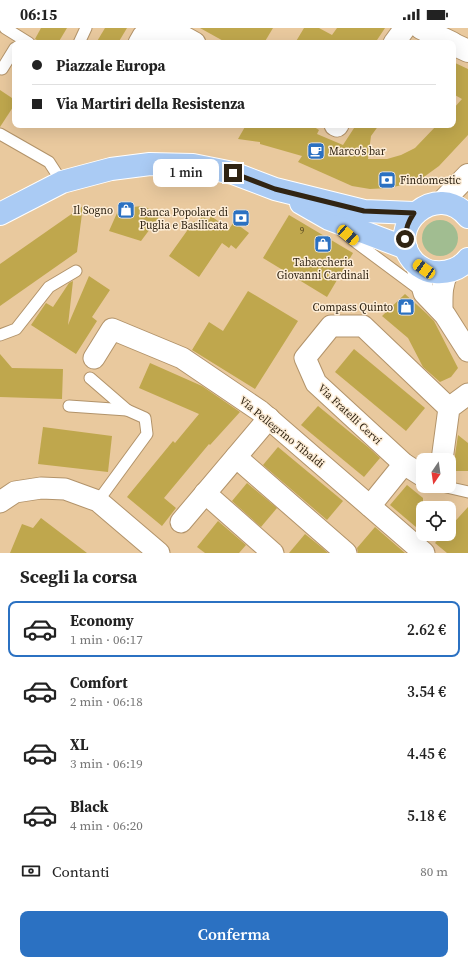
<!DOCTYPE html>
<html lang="it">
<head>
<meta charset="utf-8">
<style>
	:root { --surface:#fff; --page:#f2f2f2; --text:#222; --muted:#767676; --line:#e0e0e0; --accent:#2b71c2 }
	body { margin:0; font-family:"Source Serif 4",serif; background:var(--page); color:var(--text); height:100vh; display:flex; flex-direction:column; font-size:15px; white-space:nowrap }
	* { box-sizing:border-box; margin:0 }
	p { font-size:13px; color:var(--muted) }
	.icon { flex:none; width:22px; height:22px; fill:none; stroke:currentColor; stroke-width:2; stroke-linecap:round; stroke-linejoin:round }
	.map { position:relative; height:525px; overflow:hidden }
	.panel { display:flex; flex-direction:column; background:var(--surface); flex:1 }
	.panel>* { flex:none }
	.banner { position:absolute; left:12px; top:12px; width:444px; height:88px; border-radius:8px; box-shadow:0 4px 16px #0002; display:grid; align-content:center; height:88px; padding:0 20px; background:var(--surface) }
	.needle { width:26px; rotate:193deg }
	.fabs { position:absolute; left:416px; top:425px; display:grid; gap:8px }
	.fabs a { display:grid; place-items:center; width:40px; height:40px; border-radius:8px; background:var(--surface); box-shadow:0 4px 16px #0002; font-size:20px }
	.end { position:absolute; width:18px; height:18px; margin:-9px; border:5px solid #302413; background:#fff; box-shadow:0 0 0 2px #fff }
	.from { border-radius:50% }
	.bubble { position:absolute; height:28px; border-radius:8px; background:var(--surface); box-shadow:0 4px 16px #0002; font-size:13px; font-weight:600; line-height:28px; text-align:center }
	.car { position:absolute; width:12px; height:24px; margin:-12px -6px; border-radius:5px; box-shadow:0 0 3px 1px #0007; background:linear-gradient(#f5c518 24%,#345 0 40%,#f5c518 0 76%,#345 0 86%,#f5c518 0) }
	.banner b { display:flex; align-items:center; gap:14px; height:38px; font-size:15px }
	.banner b+b { border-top:1px solid var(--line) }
	.banner i { width:10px; height:10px; background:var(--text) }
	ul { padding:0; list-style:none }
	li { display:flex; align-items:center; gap:12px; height:56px; margin:0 8px 6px; padding:0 12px; border:2px solid transparent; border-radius:8px }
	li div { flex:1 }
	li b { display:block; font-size:15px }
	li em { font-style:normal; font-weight:600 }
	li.selected { border-color:var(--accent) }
	li>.icon { width:36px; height:36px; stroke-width:1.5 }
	h2 { padding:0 20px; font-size:18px; line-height:48px }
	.pay { display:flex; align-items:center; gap:10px; height:44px; padding:0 20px; font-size:15px }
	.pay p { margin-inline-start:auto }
	.button { display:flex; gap:8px; margin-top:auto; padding:8px 20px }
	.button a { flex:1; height:46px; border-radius:8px; background:var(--accent); color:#fff; font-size:16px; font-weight:600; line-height:46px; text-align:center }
	.status { display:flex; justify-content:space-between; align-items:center; height:28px; padding:0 20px; background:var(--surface); direction:ltr }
	.status svg { height:11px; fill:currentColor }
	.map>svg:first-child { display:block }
	.green { fill:#a1bd91 }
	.building { fill:#bfa74d }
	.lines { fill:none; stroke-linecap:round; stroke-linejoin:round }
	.lane-casing { stroke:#b2936a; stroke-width:13 }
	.street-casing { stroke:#b2936a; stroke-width:23 }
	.secondary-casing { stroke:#b2936a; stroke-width:24 }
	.primary-casing { stroke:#fff; stroke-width:24 }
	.lane { stroke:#fff; stroke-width:11 }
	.street { stroke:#fff; stroke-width:21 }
	.secondary { stroke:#fff; stroke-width:22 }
	.primary { stroke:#aacbf4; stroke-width:22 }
	.route { stroke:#302413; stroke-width:5 }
	.labels { text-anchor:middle; stroke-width:3; stroke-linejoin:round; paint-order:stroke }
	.number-label { font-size:9px; fill:#544522 }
	.poi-label { font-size:11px; fill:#302413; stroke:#fdedd7; text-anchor:end }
	.street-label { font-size:11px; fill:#302413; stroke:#fdedd7 }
</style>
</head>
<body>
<div class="status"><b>06:15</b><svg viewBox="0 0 49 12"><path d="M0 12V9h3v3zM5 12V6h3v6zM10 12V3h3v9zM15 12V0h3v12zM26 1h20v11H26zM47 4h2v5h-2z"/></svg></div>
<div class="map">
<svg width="468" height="525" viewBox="0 0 468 525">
	<rect width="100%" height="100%" fill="#e9c99e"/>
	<!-- green -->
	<circle class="green" cx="440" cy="210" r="18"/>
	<!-- building -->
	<g class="building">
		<polygon points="41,0 67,0 58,15 43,15 35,11"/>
		<polygon points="105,0 127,0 118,15 96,15"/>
		<polygon points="200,0 273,0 264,15 227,15"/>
		<polygon points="304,0 319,0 332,7 337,0 385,0 375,15 295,15"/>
		<polygon points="453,34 468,41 468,107 439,138 417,154 388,160 370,161 352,158 298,134 302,128 260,116 260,114 238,111 246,97 311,97 319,102 317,106 343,117 356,97 379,97 371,108 368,131 387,131 401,127 415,120 437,97 453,97 453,81 462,71 453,66"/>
		<polygon points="0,62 15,72 15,76 0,99"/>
		<polygon points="121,176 133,179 142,178 162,185 141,213 109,203"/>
		<polygon points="83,178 77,224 0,278 0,236"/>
		<polygon points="203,187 209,192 211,188 229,201 234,194 249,205 236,221 231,217 229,220 222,215 199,249 169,228 194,193 197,195"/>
		<polygon points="289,187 353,225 327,269 263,230"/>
		<polygon points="89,248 110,262 92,289 97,293 76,326 31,297 46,275 53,279 69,255 73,253 68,297"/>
		<polygon points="248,263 298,293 255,361 192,322 209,294 223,303"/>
		<polygon points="405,266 426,285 434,293 458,340 451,349 440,354 423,339 408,310 382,288"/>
		<polygon points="354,321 425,380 406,403 335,344"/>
		<polygon points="0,326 12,340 63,341 62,371 0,369"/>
		<polygon points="150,335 202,358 240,384 210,417 209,416 164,470 176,480 162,498 127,469 173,413 175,415 199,386 139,360"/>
		<polygon points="318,378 368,419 380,430 364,449 301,397"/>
		<polygon points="43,399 112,408 108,444 38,436"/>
		<polygon points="458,407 468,415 468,443 449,443 449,441 452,439 454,434"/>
		<polygon points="278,419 343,473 327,492 263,437"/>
		<polygon points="247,455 277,480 261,499 232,473"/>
		<polygon points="407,457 423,470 423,505 390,477"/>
		<polygon points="468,479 468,525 447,525 435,515 443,506 449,506 449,500"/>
		<polygon points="41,490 87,525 10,525 22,496 33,500"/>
		<polygon points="218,493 246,517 239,525 205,525 197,519"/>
		<polygon points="375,499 405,525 406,525 358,525 357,520"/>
		<polygon points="305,506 320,518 328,525 289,525"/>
	</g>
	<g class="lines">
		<defs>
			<g id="lane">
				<polyline points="5,0 29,15"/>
				<polyline points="79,15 86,0"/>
				<polyline points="2,41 15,20"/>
				<polyline points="0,106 49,134 62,154"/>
				<polyline points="341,202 357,215 423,264"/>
				<polyline points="0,307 16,301 49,259 76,243"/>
				<polyline points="90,350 127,382"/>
				<polyline points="69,378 127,382 145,390 147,406 98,473"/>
				<polyline points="442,458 468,464"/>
			</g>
			<g id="street">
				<polyline points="139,15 143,8 158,4 179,6 195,15"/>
				<polyline points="394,15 405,0"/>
				<polyline points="335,97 337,98 338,97"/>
				<polyline points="416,236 424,265 445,287 468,323"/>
				<path d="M442 283C442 269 441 257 448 244"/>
				<polyline points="94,330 112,301 182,330 260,383 424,525"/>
				<polyline points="236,429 346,525"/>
				<polyline points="442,432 449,380 468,366"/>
				<polyline points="423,448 404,436 316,355 305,330 331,298 363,298 449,380"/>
				<polyline points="205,465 273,525"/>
				<polyline points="0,474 15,464 41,460 65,461 98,473 159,525"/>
				<polyline points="370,478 404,436"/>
				<polyline points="181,494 269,390"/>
			</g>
			<g id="secondary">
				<polyline points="421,0 452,15"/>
				<polyline points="453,16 468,23"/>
				<polyline points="441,175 468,147"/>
			</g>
			<g id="primary">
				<polyline points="301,175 329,191 406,220"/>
				<polyline points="0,186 62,154 111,141 150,136 193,137 233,145 275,161 364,183 414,185"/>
				<path d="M468 189C438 151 382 198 414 234 419 239 428 244 435 244 448 245 460 241 468 231"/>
			</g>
		</defs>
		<!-- lane casing -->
		<use href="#lane" class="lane-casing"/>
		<!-- street casing -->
		<use href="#street" class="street-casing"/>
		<!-- secondary casing -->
		<use href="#secondary" class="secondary-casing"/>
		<!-- primary casing -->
		<use href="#primary" class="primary-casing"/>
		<!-- lane -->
		<use href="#lane" class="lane"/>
		<!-- street -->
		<use href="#street" class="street"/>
		<!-- secondary -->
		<use href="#secondary" class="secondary"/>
		<!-- primary -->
		<use href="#primary" class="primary"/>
	</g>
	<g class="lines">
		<!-- route -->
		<path class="route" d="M233 145 275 161 364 183 414 185C408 194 406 200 405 211"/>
	</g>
	<!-- icons -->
	<defs>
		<symbol id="cafe-square" viewBox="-11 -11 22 22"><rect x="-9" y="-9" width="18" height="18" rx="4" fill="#2b71c2" stroke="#fdedd7"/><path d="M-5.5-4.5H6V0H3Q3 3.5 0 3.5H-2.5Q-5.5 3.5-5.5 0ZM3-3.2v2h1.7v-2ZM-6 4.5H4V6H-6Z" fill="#fff"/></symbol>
		<symbol id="bank-square" viewBox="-11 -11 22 22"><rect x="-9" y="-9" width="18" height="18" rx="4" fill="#2b71c2" stroke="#fdedd7"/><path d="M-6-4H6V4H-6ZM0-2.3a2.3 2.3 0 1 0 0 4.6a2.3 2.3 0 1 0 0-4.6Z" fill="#fff"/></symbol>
		<symbol id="shop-square" viewBox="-11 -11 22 22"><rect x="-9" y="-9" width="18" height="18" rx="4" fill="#2b71c2" stroke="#fdedd7"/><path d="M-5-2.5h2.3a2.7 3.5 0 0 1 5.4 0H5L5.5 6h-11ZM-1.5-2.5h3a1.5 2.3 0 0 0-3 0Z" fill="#fff"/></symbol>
	</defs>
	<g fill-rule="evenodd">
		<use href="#cafe-square" x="306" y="113" width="20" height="20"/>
		<use href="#bank-square" x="377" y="142" width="20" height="20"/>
		<use href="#shop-square" x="116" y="172" width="20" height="20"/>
		<use href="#bank-square" x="231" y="180" width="20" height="20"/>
		<use href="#shop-square" x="313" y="206" width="20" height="20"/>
		<use href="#shop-square" x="396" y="269" width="20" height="20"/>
	</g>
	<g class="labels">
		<!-- number labels -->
		<g class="number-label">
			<text x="302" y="206">9</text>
		</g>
		<!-- poi labels -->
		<g class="poi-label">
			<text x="329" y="127" text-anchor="start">Marco's bar</text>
			<text x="400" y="156" text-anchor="start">Findomestic</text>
			<text x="113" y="186">Il Sogno</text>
			<text x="228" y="188">Banca Popolare di<tspan x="228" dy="13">Puglia e Basilicata</tspan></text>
			<text x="323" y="238" text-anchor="middle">Tabaccheria<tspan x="323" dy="13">Giovanni Cardinali</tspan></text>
			<text x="393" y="283">Compass Quinto</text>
		</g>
		<!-- street labels -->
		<g class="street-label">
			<text transform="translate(350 386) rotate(43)" y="4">Via Fratelli Cervi</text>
			<text transform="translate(282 404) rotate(39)" y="4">Via Pellegrino Tibaldi</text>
		</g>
	</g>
</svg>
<div class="fabs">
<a><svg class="needle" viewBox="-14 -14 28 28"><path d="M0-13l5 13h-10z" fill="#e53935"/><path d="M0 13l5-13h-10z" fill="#767676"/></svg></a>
<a><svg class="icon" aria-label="locate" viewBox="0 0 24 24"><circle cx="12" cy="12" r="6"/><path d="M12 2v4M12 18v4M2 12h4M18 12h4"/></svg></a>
</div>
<i class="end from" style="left:405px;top:211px"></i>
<i class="end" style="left:233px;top:145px"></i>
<div class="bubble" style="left:153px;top:131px;width:66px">1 min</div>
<i class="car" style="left:348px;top:207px;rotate:131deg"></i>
<i class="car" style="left:424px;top:241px;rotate:304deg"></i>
<div class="banner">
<b><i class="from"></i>Piazzale Europa</b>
<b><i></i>Via Martiri della Resistenza</b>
</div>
</div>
<section class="panel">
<h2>Scegli la corsa</h2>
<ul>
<li class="selected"><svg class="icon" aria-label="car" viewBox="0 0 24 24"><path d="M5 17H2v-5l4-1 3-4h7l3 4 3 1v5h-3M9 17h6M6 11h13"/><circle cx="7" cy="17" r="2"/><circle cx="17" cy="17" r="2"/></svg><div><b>Economy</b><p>1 min · 06:17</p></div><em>2.62 €</em></li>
<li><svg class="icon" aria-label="car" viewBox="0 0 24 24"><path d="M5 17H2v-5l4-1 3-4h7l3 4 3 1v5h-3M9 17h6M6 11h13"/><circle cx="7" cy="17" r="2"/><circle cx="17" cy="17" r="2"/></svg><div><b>Comfort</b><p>2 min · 06:18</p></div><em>3.54 €</em></li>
<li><svg class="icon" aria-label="car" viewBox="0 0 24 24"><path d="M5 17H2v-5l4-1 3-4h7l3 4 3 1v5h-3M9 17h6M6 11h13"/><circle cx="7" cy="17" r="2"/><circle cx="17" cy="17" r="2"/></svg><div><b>XL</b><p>3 min · 06:19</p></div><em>4.45 €</em></li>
<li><svg class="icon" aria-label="car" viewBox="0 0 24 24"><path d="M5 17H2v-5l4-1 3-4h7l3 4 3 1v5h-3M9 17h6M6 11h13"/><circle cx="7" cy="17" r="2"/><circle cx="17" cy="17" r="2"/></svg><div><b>Black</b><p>4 min · 06:20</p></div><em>5.18 €</em></li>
</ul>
<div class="pay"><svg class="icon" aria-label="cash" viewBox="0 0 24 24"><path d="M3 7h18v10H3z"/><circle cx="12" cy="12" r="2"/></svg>Contanti<p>80 m</p></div>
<div class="button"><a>Conferma</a></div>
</section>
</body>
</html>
